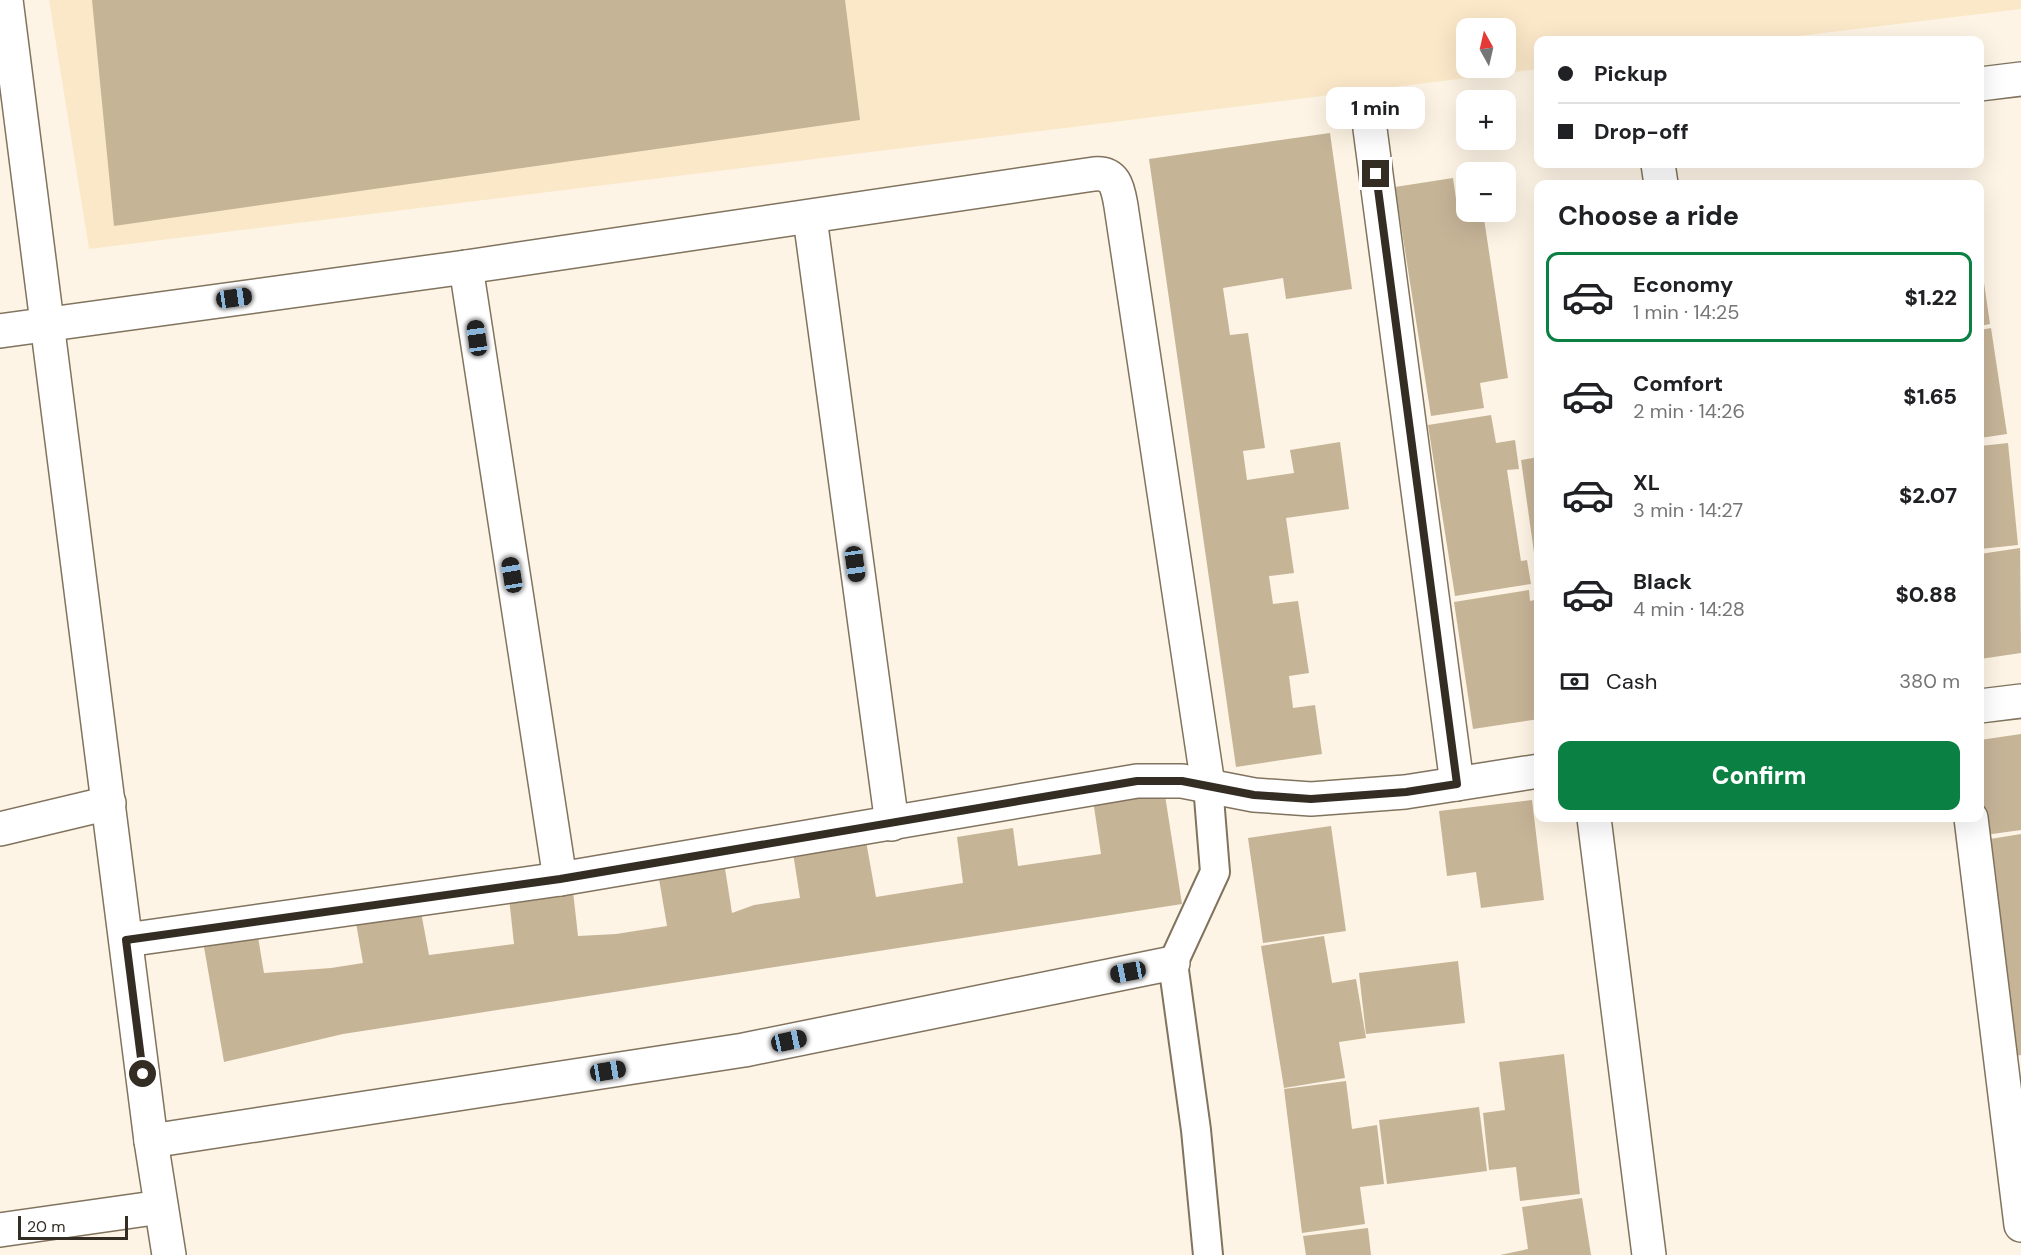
<!DOCTYPE html>
<html lang="en">
<head>
<meta charset="utf-8">
<style>
	:root { --surface:#fff; --page:#f2f2f2; --text:#202124; --muted:#757577; --line:#e0e0e0; --accent:#0b8043 }
	body { margin:0; font-family:"DM Sans",sans-serif; background:var(--page); color:var(--text); height:100vh; display:flex; flex-direction:column; font-size:22px; white-space:nowrap }
	* { box-sizing:border-box; margin:0 }
	p { font-size:20px; color:var(--muted) }
	.icon { flex:none; width:33px; height:33px; fill:none; stroke:currentColor; stroke-width:2; stroke-linecap:round; stroke-linejoin:round }
	.map { position:relative; flex:1; overflow:hidden }
	.details { position:absolute; left:1534px; top:180px; width:450px; height:642px; display:flex; flex-direction:column; background:var(--surface); border-radius:12px; box-shadow:0 6px 24px #0002 }
	.details>* { flex:none }
	.top-card { position:absolute; left:1534px; top:36px; width:450px; height:132px; border-radius:12px; box-shadow:0 6px 24px #0002; display:grid; align-content:center; height:132px; padding:0 24px; background:var(--surface) }
	.needle { width:39px; rotate:352deg }
	.fabs { position:absolute; left:1456px; top:18px; display:grid; gap:12px }
	.fabs a { display:grid; place-items:center; width:60px; height:60px; border-radius:12px; background:var(--surface); box-shadow:0 6px 24px #0002; font-size:30px }
	.scale { position:absolute; left:18px; bottom:15px; width:110px; box-sizing:border-box; padding-left:6px; border:3px solid #332d24; border-top:0; font-size:16px; line-height:21px; white-space:nowrap; color:#332d24; -webkit-text-stroke:4px #fff; paint-order:stroke }
	.end { position:absolute; width:27px; height:27px; margin:-14px; border:8px solid #332d24; background:#fff; box-shadow:0 0 0 3px #fff }
	.from { border-radius:50% }
	.bubble { position:absolute; height:42px; border-radius:12px; background:var(--surface); box-shadow:0 6px 24px #0002; font-size:20px; font-weight:800; line-height:42px; text-align:center }
	.car { position:absolute; width:18px; height:36px; margin:-18px -9px; border-radius:8px; box-shadow:0 0 4px 2px #0007; background:linear-gradient(#222 24%,#8ab4d8 0 40%,#222 0 76%,#8ab4d8 0 86%,#222 0) }
	.top-card b { display:flex; align-items:center; gap:21px; height:57px; font-size:22px }
	.top-card b+b { border-top:2px solid var(--line) }
	.top-card i { width:15px; height:15px; background:var(--text) }
	ul { padding:0; list-style:none }
	li { display:flex; align-items:center; gap:18px; height:90px; margin:0 12px 9px; padding:0 12px; border:3px solid transparent; border-radius:12px }
	li div { flex:1 }
	li b { display:block; font-size:22px }
	li em { font-style:normal; font-weight:800 }
	li.on { border-color:var(--accent) }
	li>.icon { width:54px; height:54px; stroke-width:1.5 }
	h2 { padding:0 24px; font-size:27px; line-height:72px }
	.pay { display:flex; align-items:center; gap:15px; height:66px; padding:0 24px; font-size:22px }
	.pay p { margin-inline-start:auto }
	.primary-button { display:flex; gap:12px; margin-top:auto; padding:12px 24px }
	.primary-button a { flex:1; height:69px; border-radius:12px; background:var(--accent); color:#fff; font-size:24px; font-weight:800; line-height:69px; text-align:center }
	.map>svg:first-child { display:block }
	.built { fill:#fbe8c9; fill-rule:evenodd }
	.building { fill:#c6b497 }
	.lines { fill:none; stroke-linecap:round; stroke-linejoin:round }
	.pedestrian-casing { stroke:#81735e; stroke-width:32 }
	.minor-casing { stroke:#81735e; stroke-width:36 }
	.pedestrian { stroke:#fff; stroke-width:28 }
	.minor { stroke:#fff; stroke-width:33 }
	.route { stroke:#332d24; stroke-width:8 }
</style>
</head>
<body>
<div class="map">
<svg width="2021" height="1255" viewBox="0 0 2021 1255">
	<rect width="100%" height="100%" fill="#fdf4e5"/>
	<!-- built -->
	<path class="built" d="M49 0H2021V9L1765 40H1539V69L89 249ZM1467 28H1506V68H1467Z"/>
	<!-- building -->
	<g class="building">
		<polygon points="92,0 845,0 860,120 114,226"/>
		<polygon points="1330,133 1352,289 1286,299 1283,278 1223,288 1230,335 1248,333 1265,448 1243,451 1247,480 1294,473 1290,450 1340,442 1349,509 1286,518 1294,573 1269,576 1273,604 1298,601 1309,673 1289,676 1293,708 1315,705 1322,754 1236,767 1149,159"/>
		<polygon points="1453,178 1457,206 1467,204 1467,212 1483,212 1508,378 1480,383 1484,408 1431,416 1395,187"/>
		<polygon points="1980,255 1990,324 1980,326"/>
		<polygon points="1991,328 2007,434 1980,438 1980,330"/>
		<polygon points="1491,415 1496,443 1515,440 1519,469 1507,470 1521,561 1527,560 1531,584 1455,596 1428,425"/>
		<polygon points="2008,443 2018,545 1980,549 1980,446"/>
		<polygon points="1539,457 1539,581 1538,581 1521,460"/>
		<polygon points="2020,548 2021,653 1980,659 1980,554"/>
		<polygon points="1529,590 1530,601 1539,599 1539,719 1473,729 1454,602"/>
		<polygon points="2021,734 2021,830 1985,835 1980,805 1980,740"/>
		<polygon points="1164,789 1182,904 343,1034 224,1062 204,947 258,937 264,973 331,968 363,963 356,923 421,912 429,955 514,944 509,898 573,891 578,936 616,934 667,926 658,873 724,862 732,913 754,905 800,898 793,853 866,841 876,897 963,883 957,837 1013,828 1018,866 1101,854 1093,800"/>
		<polygon points="1532,800 1544,900 1481,908 1476,872 1447,876 1439,811"/>
		<polygon points="1331,826 1346,931 1263,943 1248,838"/>
		<polygon points="2021,834 2021,1055 2015,1056 1984,840"/>
		<polygon points="1324,936 1332,983 1356,979 1366,1038 1339,1042 1345,1078 1284,1088 1261,946"/>
		<polygon points="1458,961 1465,1023 1366,1034 1359,973"/>
		<polygon points="1564,1054 1580,1194 1520,1201 1516,1167 1489,1170 1483,1113 1505,1110 1499,1062"/>
		<polygon points="1346,1081 1352,1129 1377,1125 1384,1184 1360,1187 1365,1224 1302,1233 1284,1089"/>
		<polygon points="1479,1107 1487,1171 1387,1184 1379,1120"/>
		<polygon points="1582,1198 1591,1255 1500,1255 1528,1249 1522,1207"/>
		<polygon points="1368,1228 1371,1255 1306,1255 1303,1236"/>
	</g>
	<g class="lines">
		<defs>
			<polyline id="pedestrian" points="1208,785 1215,872 1173,963 1196,1130 1208,1255"/>
			<g id="minor">
				<polyline points="6,0 151,1141 169,1255"/>
				<polyline points="1980,84 2021,79"/>
				<polyline points="1370,129 1457,784"/>
				<polyline points="1658,164 1661,184"/>
				<polyline points="810,218 892,824"/>
				<polyline points="466,267 560,879"/>
				<path d="M0 331 466 267 1094 174C1116 172 1118 189 1121 206L1208 785"/>
				<polyline points="1980,706 2021,701"/>
				<polyline points="1594,818 1649,1255"/>
				<polyline points="1971,818 2021,1225"/>
				<polyline points="0,829 109,803"/>
				<polyline points="126,940 560,879 1137,781 1182,781 1254,795 1311,799 1405,792 1539,771"/>
				<polyline points="151,1141 744,1050 1173,963"/>
				<polyline points="0,1230 161,1207"/>
			</g>
		</defs>
		<!-- pedestrian casing -->
		<use href="#pedestrian" class="pedestrian-casing"/>
		<!-- minor casing -->
		<use href="#minor" class="minor-casing"/>
		<!-- pedestrian -->
		<use href="#pedestrian" class="pedestrian"/>
		<!-- minor -->
		<use href="#minor" class="minor"/>
	</g>
	<g class="lines">
		<!-- route -->
		<polyline class="route" points="143,1074 126,940 560,879 1137,781 1182,781 1254,795 1311,799 1406,792 1457,784 1376,174"/>
	</g>
</svg>
<div class="fabs">
<a><svg class="needle" viewBox="-14 -14 28 28"><path d="M0-13l5 13h-10z" fill="#e53935"/><path d="M0 13l5-13h-10z" fill="#757577"/></svg></a>
<a>+</a>
<a>−</a>
</div>
<div class="scale">20 m</div>
<i class="end from" style="left:143px;top:1074px"></i>
<i class="end" style="left:1376px;top:174px"></i>
<div class="bubble" style="left:1326px;top:87px;width:99px">1 min</div>
<i class="car" style="left:234px;top:298px;rotate:82deg"></i>
<i class="car" style="left:477px;top:338px;rotate:352deg"></i>
<i class="car" style="left:855px;top:564px;rotate:172deg"></i>
<i class="car" style="left:512px;top:575px;rotate:351deg"></i>
<i class="car" style="left:1128px;top:972px;rotate:259deg"></i>
<i class="car" style="left:789px;top:1041px;rotate:78deg"></i>
<i class="car" style="left:608px;top:1071px;rotate:81deg"></i>
<div class="top-card">
<b><i class="from"></i>Pickup</b>
<b><i></i>Drop-off</b>
</div>
<section class="details">
<h2>Choose a ride</h2>
<ul>
<li class="on"><svg class="icon" aria-label="car" viewBox="0 0 24 24"><path d="M5 17H2v-5l4-1 3-4h7l3 4 3 1v5h-3M9 17h6M6 11h13"/><circle cx="7" cy="17" r="2"/><circle cx="17" cy="17" r="2"/></svg><div><b>Economy</b><p>1 min · 14:25</p></div><em>$1.22</em></li>
<li><svg class="icon" aria-label="car" viewBox="0 0 24 24"><path d="M5 17H2v-5l4-1 3-4h7l3 4 3 1v5h-3M9 17h6M6 11h13"/><circle cx="7" cy="17" r="2"/><circle cx="17" cy="17" r="2"/></svg><div><b>Comfort</b><p>2 min · 14:26</p></div><em>$1.65</em></li>
<li><svg class="icon" aria-label="car" viewBox="0 0 24 24"><path d="M5 17H2v-5l4-1 3-4h7l3 4 3 1v5h-3M9 17h6M6 11h13"/><circle cx="7" cy="17" r="2"/><circle cx="17" cy="17" r="2"/></svg><div><b>XL</b><p>3 min · 14:27</p></div><em>$2.07</em></li>
<li><svg class="icon" aria-label="car" viewBox="0 0 24 24"><path d="M5 17H2v-5l4-1 3-4h7l3 4 3 1v5h-3M9 17h6M6 11h13"/><circle cx="7" cy="17" r="2"/><circle cx="17" cy="17" r="2"/></svg><div><b>Black</b><p>4 min · 14:28</p></div><em>$0.88</em></li>
</ul>
<div class="pay"><svg class="icon" aria-label="cash" viewBox="0 0 24 24"><path d="M3 7h18v10H3z"/><circle cx="12" cy="12" r="2"/></svg>Cash<p>380 m</p></div>
<div class="primary-button"><a>Confirm</a></div>
</section>
</div>
</body>
</html>
